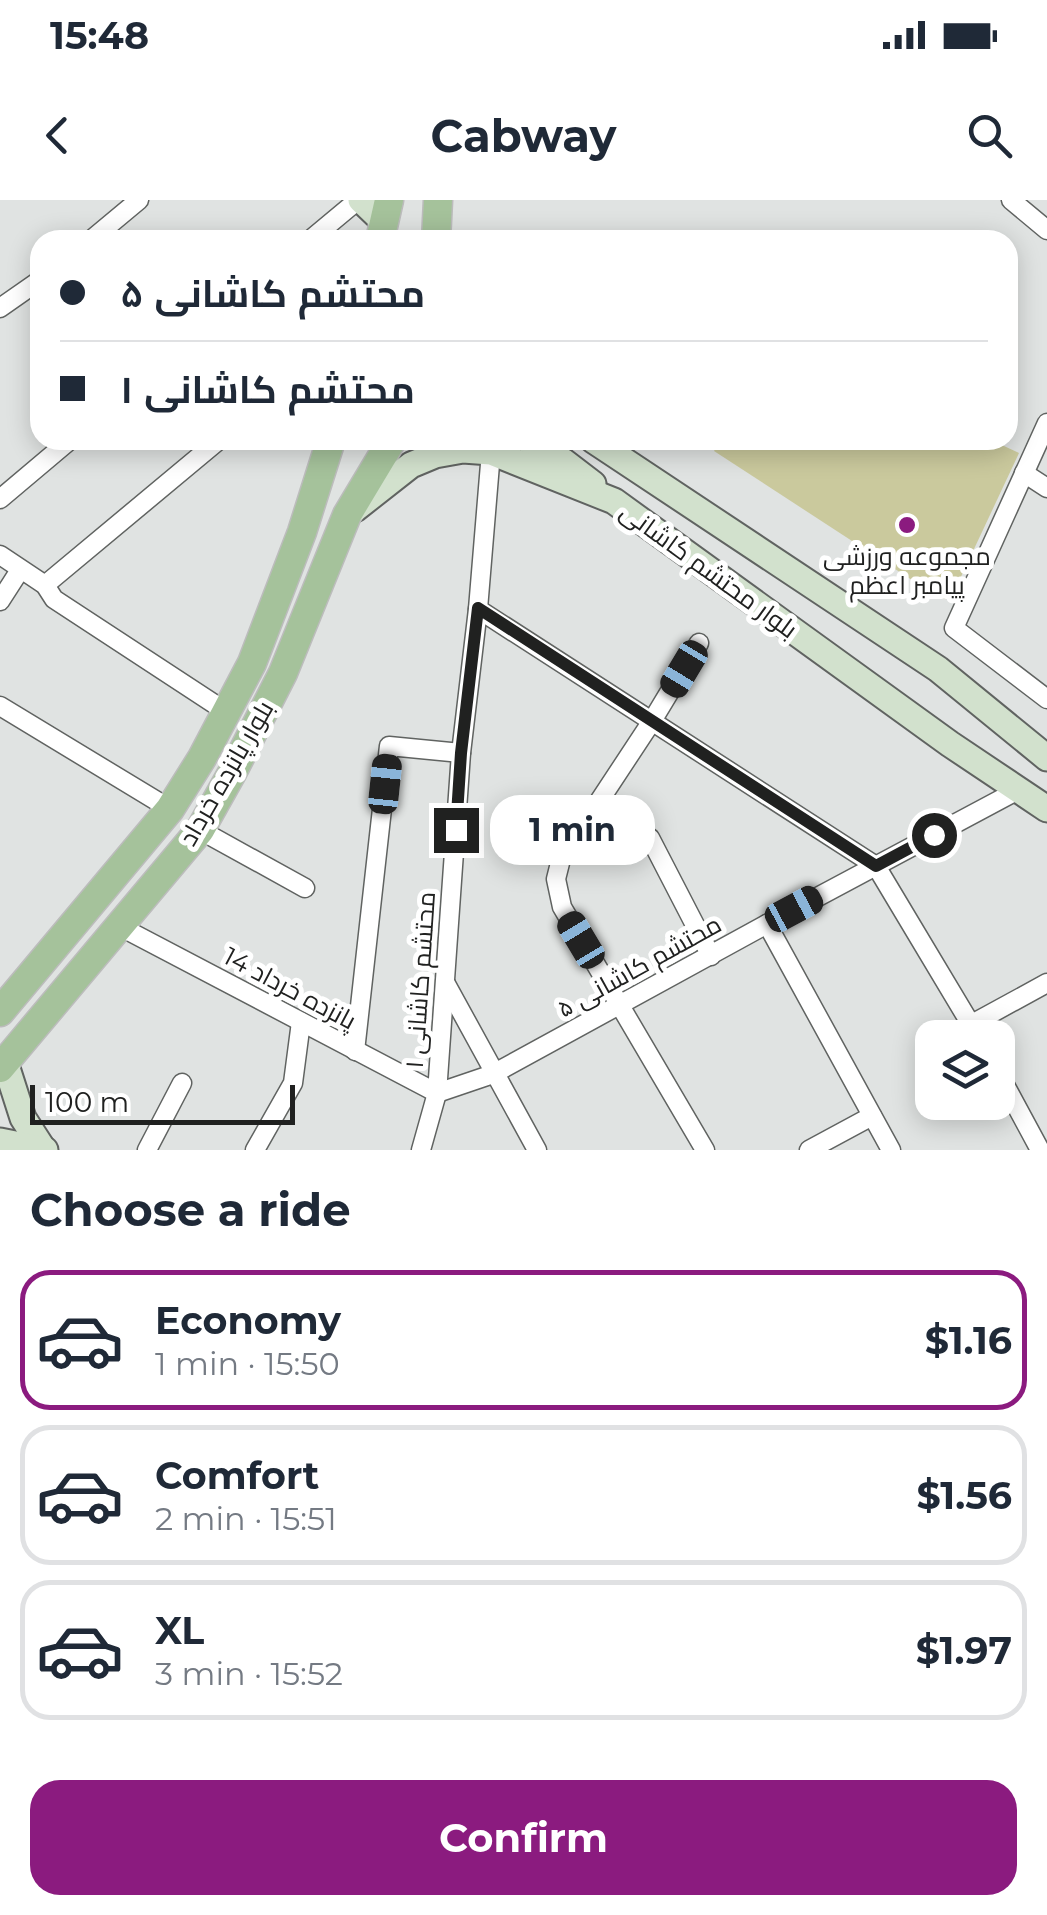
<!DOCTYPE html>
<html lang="en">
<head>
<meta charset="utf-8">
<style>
	:root { --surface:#fff; --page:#f2f2f3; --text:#1f2937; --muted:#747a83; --line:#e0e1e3; --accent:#8b1b7f }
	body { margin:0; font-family:Montserrat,Cairo,sans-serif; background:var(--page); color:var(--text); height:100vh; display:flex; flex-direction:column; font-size:38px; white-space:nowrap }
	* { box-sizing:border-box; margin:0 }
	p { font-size:32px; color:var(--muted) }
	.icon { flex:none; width:55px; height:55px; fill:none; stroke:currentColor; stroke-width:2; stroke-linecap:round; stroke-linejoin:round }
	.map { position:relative; height:950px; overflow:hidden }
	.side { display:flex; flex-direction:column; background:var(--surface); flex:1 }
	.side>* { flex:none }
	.top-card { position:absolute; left:30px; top:30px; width:988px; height:220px; border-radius:30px; box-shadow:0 5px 25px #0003; display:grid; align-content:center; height:220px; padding:0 30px; background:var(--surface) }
	.controls { position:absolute; left:915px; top:820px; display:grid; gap:20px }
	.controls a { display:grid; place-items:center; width:100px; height:100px; border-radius:20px; background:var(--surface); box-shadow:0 5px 25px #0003; font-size:50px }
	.scale { position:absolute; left:30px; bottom:25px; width:265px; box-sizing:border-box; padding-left:10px; border:5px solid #202120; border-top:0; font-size:28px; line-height:35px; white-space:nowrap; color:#202120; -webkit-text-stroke:8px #fff; paint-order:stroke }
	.end { position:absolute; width:45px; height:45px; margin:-22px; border:12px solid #202120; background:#fff; box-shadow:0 0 0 5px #fff }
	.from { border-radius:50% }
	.bubble { position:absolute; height:70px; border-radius:30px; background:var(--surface); box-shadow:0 5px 25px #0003; font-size:32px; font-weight:700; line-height:70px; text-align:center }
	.car { position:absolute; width:30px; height:60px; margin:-30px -15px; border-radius:12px; box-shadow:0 0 8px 2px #0007; background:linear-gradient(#222 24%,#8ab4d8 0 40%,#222 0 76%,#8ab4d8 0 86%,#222 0) }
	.top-card b { display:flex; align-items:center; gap:35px; height:95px; font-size:38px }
	.top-card b+b { border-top:2px solid var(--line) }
	.top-card i { width:25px; height:25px; background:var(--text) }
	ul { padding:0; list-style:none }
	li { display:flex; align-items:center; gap:30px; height:140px; margin:0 20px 15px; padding:0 10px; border:5px solid var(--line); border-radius:30px }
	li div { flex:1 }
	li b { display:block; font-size:38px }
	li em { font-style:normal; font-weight:700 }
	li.active { border-color:var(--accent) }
	li>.icon { width:90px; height:90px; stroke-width:1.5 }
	h2 { padding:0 30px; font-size:45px; line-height:120px }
	.action { display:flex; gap:20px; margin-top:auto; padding:20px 30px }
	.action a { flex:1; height:115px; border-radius:30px; background:var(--accent); color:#fff; font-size:40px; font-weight:700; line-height:115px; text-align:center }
	.status { display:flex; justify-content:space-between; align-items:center; height:70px; padding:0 50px; background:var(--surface); direction:ltr }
	.status svg { height:28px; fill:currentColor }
	header { display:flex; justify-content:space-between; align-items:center; height:130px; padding:0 30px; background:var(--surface); font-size:45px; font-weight:700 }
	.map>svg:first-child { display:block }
	.grass { fill:#cac99d }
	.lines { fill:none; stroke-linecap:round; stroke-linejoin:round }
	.street-casing { stroke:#606361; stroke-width:21 }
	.secondary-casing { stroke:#606361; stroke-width:29 }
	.primary-casing { stroke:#bcbcbc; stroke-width:31 }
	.street { stroke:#fff; stroke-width:18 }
	.secondary { stroke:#d2e1cd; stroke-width:25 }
	.primary { stroke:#a5c29b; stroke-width:28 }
	.route { stroke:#202120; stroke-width:12 }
	.poi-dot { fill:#8b1b7f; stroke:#fff; stroke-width:4 }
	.labels { text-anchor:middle; stroke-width:10; stroke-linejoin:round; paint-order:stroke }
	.poi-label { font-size:25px; fill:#202120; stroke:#fff }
	.street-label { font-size:25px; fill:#202120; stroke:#fff }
</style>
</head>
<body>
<div class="status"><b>15:48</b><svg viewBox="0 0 49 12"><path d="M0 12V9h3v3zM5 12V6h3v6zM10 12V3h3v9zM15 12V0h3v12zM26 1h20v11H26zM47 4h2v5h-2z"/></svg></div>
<header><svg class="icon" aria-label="back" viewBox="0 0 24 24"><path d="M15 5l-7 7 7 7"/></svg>Cabway<svg class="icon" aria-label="search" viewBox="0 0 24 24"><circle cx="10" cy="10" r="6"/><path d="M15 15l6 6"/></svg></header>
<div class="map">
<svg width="1047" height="950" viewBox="0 0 1047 950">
	<rect width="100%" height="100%" fill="#e0e3e2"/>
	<!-- grass -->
	<polygon class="grass" points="720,240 991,240 1019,253 952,396 945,399 938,397 714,251"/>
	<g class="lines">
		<defs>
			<g id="street">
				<polyline points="1011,0 1047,30"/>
				<polyline points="91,40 139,0"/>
				<polyline points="310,40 358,0"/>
				<polyline points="0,108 40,80"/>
				<polyline points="1047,223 954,428 1047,499"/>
				<polyline points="1024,273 1047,288"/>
				<polyline points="0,299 70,240"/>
				<polyline points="0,355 45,385 54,399 228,513"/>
				<polyline points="45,385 219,240"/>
				<polyline points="0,401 20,370"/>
				<polyline points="478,409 876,666 979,838"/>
				<polyline points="699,443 652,521 561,659 556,679 562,707 705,950"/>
				<polyline points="0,506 170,609"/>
				<polyline points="596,604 650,638 711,756"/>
				<polyline points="200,630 305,688"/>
				<polyline points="767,724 891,950"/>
				<polyline points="119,726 437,893"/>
				<polyline points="446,784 537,950"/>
				<polyline points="972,824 1047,783"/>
				<polyline points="355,851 389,546 461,553"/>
				<polyline points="998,872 1040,950"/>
				<polyline points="437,893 493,874 767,724 1020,589"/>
				<polyline points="147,950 182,883"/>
				<polyline points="255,950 293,883 301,822"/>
				<polyline points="421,950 437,893 461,553 478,409 491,252"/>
				<polyline points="809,950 872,916"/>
			</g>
			<g id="secondary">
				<polyline points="361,0 384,22"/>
				<polyline points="527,240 563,261 593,284"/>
				<polyline points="593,240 938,469 1047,558"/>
				<polyline points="355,309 411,265 435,255 463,250 491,252 614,301 950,544 1047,609"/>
				<polyline points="5,862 23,918 43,949"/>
				<polyline points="0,941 45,950"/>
			</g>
			<g id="primary">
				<polyline points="380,40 389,0"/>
				<polyline points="436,40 438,0"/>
				<polyline points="0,812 170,609 202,558 252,463 302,332 331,240"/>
				<polyline points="0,868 200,630 232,573 283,473 347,315 392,240"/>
			</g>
		</defs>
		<!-- street casing -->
		<use href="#street" class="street-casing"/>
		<!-- secondary casing -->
		<use href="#secondary" class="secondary-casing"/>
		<!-- primary casing -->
		<use href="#primary" class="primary-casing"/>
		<!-- street -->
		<use href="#street" class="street"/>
		<!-- secondary -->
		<use href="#secondary" class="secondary"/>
		<!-- primary -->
		<use href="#primary" class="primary"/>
	</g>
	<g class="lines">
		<!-- route -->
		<polyline class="route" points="456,630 461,553 478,408 876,666 934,635"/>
	</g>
	<!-- markers -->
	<circle class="poi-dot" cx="907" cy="325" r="10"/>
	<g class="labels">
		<!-- poi labels -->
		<g class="poi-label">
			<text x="907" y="365">مجموعه ورزشی<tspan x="907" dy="29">پیامبر اعظم</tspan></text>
		</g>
		<!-- street labels -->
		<g class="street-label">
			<text transform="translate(709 370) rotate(36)" y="9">بلوار محتشم کاشانی</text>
			<text transform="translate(226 573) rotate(-60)" y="9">بلوار پانزده خرداد</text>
			<text transform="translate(639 766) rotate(-29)" y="9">محتشم کاشانی ۵</text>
			<text transform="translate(420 780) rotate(-86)" y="9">محتشم کاشانی ۱</text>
			<text transform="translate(290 788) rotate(28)" y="9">پانزده خرداد 14</text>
		</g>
	</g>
</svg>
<div class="controls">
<a><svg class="icon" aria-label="layers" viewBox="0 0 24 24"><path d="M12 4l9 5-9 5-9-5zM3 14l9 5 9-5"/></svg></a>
</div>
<div class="scale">100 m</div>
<i class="end from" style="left:934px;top:635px"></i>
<i class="end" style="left:456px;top:630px"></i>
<div class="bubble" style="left:490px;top:595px;width:165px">1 min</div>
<i class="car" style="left:684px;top:469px;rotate:211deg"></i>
<i class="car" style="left:385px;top:584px;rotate:6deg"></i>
<i class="car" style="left:794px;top:709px;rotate:62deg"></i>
<i class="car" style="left:581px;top:740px;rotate:329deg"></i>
<div class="top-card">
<b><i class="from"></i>محتشم کاشانی ۵</b>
<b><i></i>محتشم کاشانی ۱</b>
</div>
</div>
<section class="side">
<h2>Choose a ride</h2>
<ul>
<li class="active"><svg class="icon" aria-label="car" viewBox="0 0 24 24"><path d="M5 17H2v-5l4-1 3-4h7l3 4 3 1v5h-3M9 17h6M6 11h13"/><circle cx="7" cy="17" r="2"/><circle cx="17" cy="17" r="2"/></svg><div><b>Economy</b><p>1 min · 15:50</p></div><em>$1.16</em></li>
<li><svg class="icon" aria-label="car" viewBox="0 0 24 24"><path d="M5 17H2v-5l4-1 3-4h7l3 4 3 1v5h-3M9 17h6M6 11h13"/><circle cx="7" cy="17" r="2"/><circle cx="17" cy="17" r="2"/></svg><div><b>Comfort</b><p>2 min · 15:51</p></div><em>$1.56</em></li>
<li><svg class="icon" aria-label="car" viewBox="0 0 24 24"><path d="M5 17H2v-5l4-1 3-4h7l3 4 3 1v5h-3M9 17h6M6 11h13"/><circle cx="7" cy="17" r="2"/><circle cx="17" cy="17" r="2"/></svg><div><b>XL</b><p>3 min · 15:52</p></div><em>$1.97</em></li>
</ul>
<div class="action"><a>Confirm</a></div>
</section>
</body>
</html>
